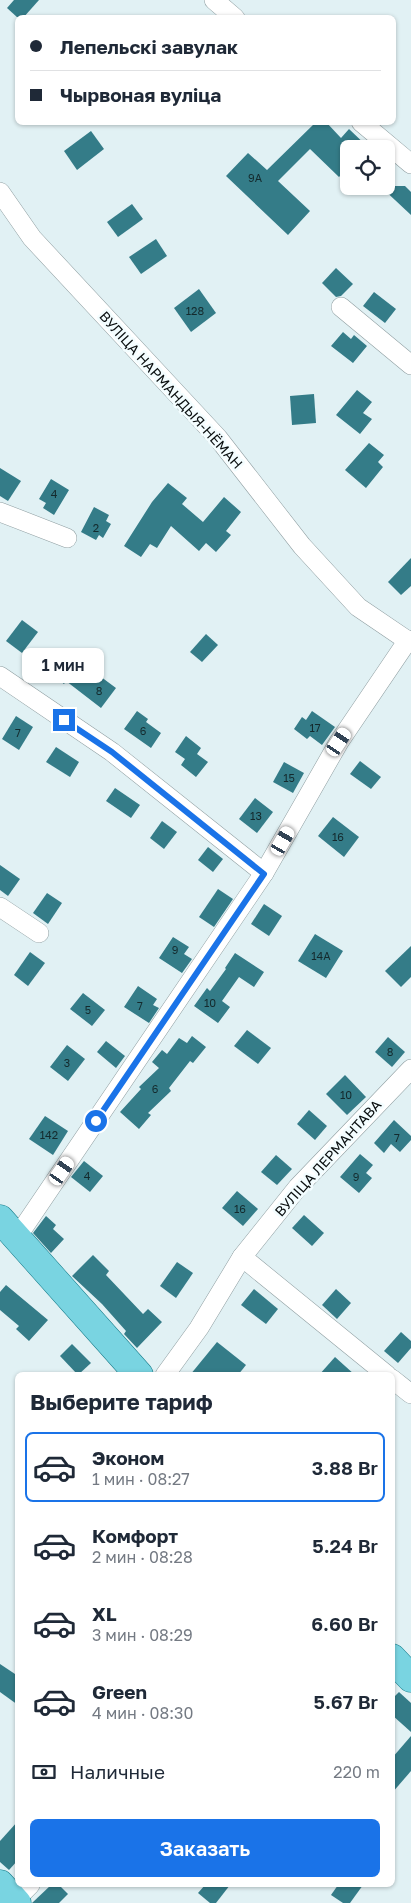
<!DOCTYPE html>
<html lang="ru">
<head>
<meta charset="utf-8">
<style>
	:root { --surface:#fff; --page:#f2f2f3; --text:#1f2937; --muted:#747a83; --line:#e0e1e3; --accent:#1a73e8 }
	body { margin:0; font-family:"Golos Text",sans-serif; background:var(--page); color:var(--text); height:100vh; display:flex; flex-direction:column; font-size:19px; white-space:nowrap }
	* { box-sizing:border-box; margin:0 }
	p { font-size:16px; color:var(--muted) }
	.icon { flex:none; width:28px; height:28px; fill:none; stroke:currentColor; stroke-width:2; stroke-linecap:round; stroke-linejoin:round }
	.map { position:relative; flex:1; overflow:hidden }
	.panel { position:absolute; left:15px; top:1372px; width:380px; height:515px; display:flex; flex-direction:column; background:var(--surface); border-radius:8px; box-shadow:0 1px 4px #0004 }
	.panel>* { flex:none }
	.guide { position:absolute; left:15px; top:15px; width:381px; height:110px; border-radius:8px; box-shadow:0 1px 4px #0004; display:grid; align-content:center; height:110px; padding:0 15px; background:var(--surface) }
	.buttons { position:absolute; left:340px; top:140px; display:grid; gap:10px }
	.buttons a { display:grid; place-items:center; width:55px; height:55px; border-radius:8px; background:var(--surface); box-shadow:0 1px 4px #0004; font-size:25px }
	.end { position:absolute; width:22px; height:22px; margin:-11px; border:6px solid #1a73e8; background:#fff; box-shadow:0 0 0 2px #fff }
	.from { border-radius:50% }
	.bubble { position:absolute; height:35px; border-radius:8px; background:var(--surface); box-shadow:0 1px 4px #0004; font-size:16px; font-weight:600; line-height:35px; text-align:center }
	.car { position:absolute; width:15px; height:30px; margin:-15px -8px; border-radius:6px; box-shadow:0 0 4px 1px #0007; background:linear-gradient(#fff 24%,#345 0 40%,#fff 0 76%,#345 0 86%,#fff 0) }
	.guide b { display:flex; align-items:center; gap:18px; height:48px; font-size:19px }
	.guide b+b { border-top:1px solid var(--line) }
	.guide i { width:12px; height:12px; background:var(--text) }
	ul { padding:0; list-style:none }
	li { display:flex; align-items:center; gap:15px; height:70px; margin:0 10px 8px; padding:0 5px; border:2px solid transparent; border-radius:8px }
	li div { flex:1 }
	li b { display:block; font-size:19px }
	li em { font-style:normal; font-weight:600 }
	li.active { border-color:var(--accent) }
	li>.icon { width:45px; height:45px; stroke-width:1.5 }
	h2 { padding:0 15px; font-size:22px; line-height:60px }
	.pay { display:flex; align-items:center; gap:12px; height:55px; padding:0 15px; font-size:19px }
	.pay p { margin-inline-start:auto }
	.action { display:flex; gap:10px; margin-top:auto; padding:10px 15px }
	.action a { flex:1; height:58px; border-radius:8px; background:var(--accent); color:#fff; font-size:20px; font-weight:600; line-height:58px; text-align:center }
	.map>svg:first-child { display:block }
	.building { fill:#347c88 }
	.lines { fill:none; stroke-linecap:round; stroke-linejoin:round }
	.minor-casing { stroke:#8f9ea1; stroke-width:20 }
	.primary-casing { stroke:#177c8a; stroke-width:29 }
	.minor { stroke:#fff; stroke-width:19 }
	.primary { stroke:#79d4e1; stroke-width:28 }
	.route { stroke:#1a73e8; stroke-width:6 }
	.labels { text-anchor:middle; stroke-width:5; stroke-linejoin:round; paint-order:stroke }
	.number-label { font-size:11px; fill:#142a2d }
	.street-label { font-size:14px; fill:#090e0f; stroke:#f3fdff }
</style>
</head>
<body>
<div class="map">
<svg width="411" height="1903" viewBox="0 0 411 1903">
	<rect width="100%" height="100%" fill="#e1f1f4"/>
	<!-- building -->
	<g class="building">
		<polygon points="14,0 39,0 23,18 18,18 7,8"/>
		<polygon points="316,122 326,122 341,138 349,129 370,149 349,149 349,182 341,175 339,177 310,149 278,181 310,211 288,235 226,176 248,153 267,170"/>
		<polygon points="91,131 104,149 77,170 64,151"/>
		<polygon points="380,186 405,186 411,192 411,215"/>
		<polygon points="132,204 143,219 118,237 107,222"/>
		<polygon points="156,239 167,256 141,274 129,257"/>
		<polygon points="336,268 353,284 341,296 336,297 322,283"/>
		<polygon points="199,289 216,313 191,332 174,308"/>
		<polygon points="374,292 396,309 385,323 363,306"/>
		<polygon points="343,332 351,339 354,335 367,346 353,363 331,346"/>
		<polygon points="357,390 372,402 363,413 372,419 360,434 336,415"/>
		<polygon points="314,394 316,423 292,425 290,396"/>
		<polygon points="369,443 384,455 378,462 383,467 366,488 345,470"/>
		<polygon points="0,468 21,481 8,501 0,496"/>
		<polygon points="51,479 69,490 54,515 43,508 46,503 39,499"/>
		<polygon points="168,483 187,498 182,504 203,522 224,497 241,512 226,531 231,535 216,552 206,543 199,551 171,526 157,548 150,544 141,557 124,546 152,502"/>
		<polygon points="94,507 109,515 106,521 111,524 103,538 99,535 96,540 81,532"/>
		<polygon points="411,558 411,586 401,595 388,582"/>
		<polygon points="22,620 38,632 22,653 6,641"/>
		<polygon points="206,634 218,645 202,662 190,652"/>
		<polygon points="62,648 116,688 101,708 66,681 64,684 45,670"/>
		<polygon points="137,711 148,719 146,722 161,733 151,748 124,729"/>
		<polygon points="312,711 335,727 322,745 310,736 307,739 294,729 302,717 306,720"/>
		<polygon points="16,716 33,727 19,750 2,739"/>
		<polygon points="186,736 201,748 197,754 208,762 196,777 181,765 185,759 175,752"/>
		<polygon points="56,747 79,762 70,777 46,762"/>
		<polygon points="360,761 381,777 371,789 350,774"/>
		<polygon points="284,762 304,773 293,793 273,782"/>
		<polygon points="115,788 140,805 131,818 106,801"/>
		<polygon points="255,798 273,812 257,833 239,819"/>
		<polygon points="333,817 359,837 344,857 318,836"/>
		<polygon points="162,821 177,832 164,849 150,838"/>
		<polygon points="208,847 223,859 213,872 198,860"/>
		<polygon points="0,865 20,879 8,896 0,890"/>
		<polygon points="218,889 233,899 214,927 199,917"/>
		<polygon points="47,893 62,903 48,924 33,913"/>
		<polygon points="264,904 282,916 269,936 251,924"/>
		<polygon points="315,934 343,951 326,978 298,961"/>
		<polygon points="173,937 189,947 184,954 192,959 182,973 159,958"/>
		<polygon points="411,946 411,977 401,987 385,971"/>
		<polygon points="30,952 45,963 28,986 14,975"/>
		<polygon points="235,953 264,972 254,987 239,977 222,1001 230,1007 218,1023 194,1006 207,988 210,991 226,969 225,968"/>
		<polygon points="138,986 157,999 153,1005 159,1008 149,1023 124,1007"/>
		<polygon points="83,993 105,1010 92,1026 70,1009"/>
		<polygon points="247,1030 271,1048 258,1064 234,1046"/>
		<polygon points="192,1036 206,1047 193,1063 190,1061 169,1088 171,1091 148,1113 151,1115 139,1129 120,1112 141,1089 139,1087 159,1068 152,1062 162,1050 167,1054 179,1038 187,1043"/>
		<polygon points="388,1037 405,1052 392,1067 375,1052"/>
		<polygon points="106,1041 125,1056 116,1068 97,1052"/>
		<polygon points="67,1045 85,1059 68,1081 50,1067"/>
		<polygon points="345,1075 366,1097 347,1115 326,1094"/>
		<polygon points="309,1110 327,1126 315,1140 297,1124"/>
		<polygon points="45,1116 68,1131 53,1155 29,1139"/>
		<polygon points="394,1120 411,1136 411,1140 400,1152 391,1144 384,1153 374,1143"/>
		<polygon points="360,1154 373,1165 366,1173 372,1178 359,1193 340,1177"/>
		<polygon points="276,1155 292,1169 277,1185 261,1172"/>
		<polygon points="84,1161 103,1176 90,1192 71,1177"/>
		<polygon points="237,1191 258,1209 243,1226 222,1208"/>
		<polygon points="304,1215 324,1233 312,1246 292,1228"/>
		<polygon points="46,1216 56,1225 53,1229 64,1239 51,1253 33,1233"/>
		<polygon points="93,1255 109,1271 106,1275 143,1314 148,1309 162,1322 137,1348 124,1334 126,1331 102,1304 72,1276"/>
		<polygon points="177,1262 193,1273 176,1298 160,1286"/>
		<polygon points="6,1285 48,1320 29,1341 16,1329 19,1326 0,1310 0,1292"/>
		<polygon points="254,1289 278,1309 266,1324 241,1305"/>
		<polygon points="336,1289 351,1303 337,1319 322,1305"/>
		<polygon points="401,1332 411,1341 411,1348 398,1363 384,1351"/>
		<polygon points="217,1342 246,1365 238,1375 190,1375"/>
		<polygon points="72,1344 91,1363 78,1375 60,1356"/>
		<polygon points="335,1357 355,1375 319,1375"/>
		<polygon points="0,1664 18,1676 18,1705 0,1692"/>
		<polygon points="399,1692 411,1703 411,1732 392,1715 392,1699"/>
		<polygon points="411,1736 411,1771 392,1793 392,1758"/>
		<polygon points="18,1821 18,1860 9,1870 0,1862 0,1841"/>
		<polygon points="51,1885 59,1885 68,1894 59,1903 32,1903"/>
		<polygon points="205,1885 230,1885 216,1903 210,1903 198,1893"/>
		<polygon points="338,1885 363,1885 350,1903 343,1903 331,1895"/>
	</g>
	<g class="lines">
		<defs>
			<g id="minor">
				<polyline points="214,0 235,18"/>
				<polyline points="361,122 411,164"/>
				<polyline points="0,192 32,238 218,438 302,546 358,607 411,643"/>
				<polyline points="341,307 411,365"/>
				<polyline points="0,512 67,538"/>
				<polyline points="0,676 112,752 264,873"/>
				<polyline points="0,907 39,933"/>
				<polyline points="17,1237 264,873 339,742 408,640"/>
				<polyline points="242,1257 387,1375"/>
				<polyline points="165,1375 199,1328 242,1257 298,1187 411,1069"/>
				<polyline points="392,1379 411,1394"/>
				<polyline points="15,1900 30,1885"/>
			</g>
			<g id="primary">
				<polyline points="0,1219 139,1375"/>
				<polyline points="392,1658 411,1678"/>
				<polyline points="0,1884 17,1903"/>
			</g>
		</defs>
		<!-- minor casing -->
		<use href="#minor" class="minor-casing"/>
		<!-- primary casing -->
		<use href="#primary" class="primary-casing"/>
		<!-- minor -->
		<use href="#minor" class="minor"/>
		<!-- primary -->
		<use href="#primary" class="primary"/>
	</g>
	<g class="lines">
		<!-- route -->
		<polyline class="route" points="64,720 112,752 264,874 96,1121"/>
	</g>
	<g class="labels">
		<!-- number labels -->
		<g class="number-label">
			<text x="255" y="182">9А</text>
			<text x="195" y="315">128</text>
			<text x="54" y="498">4</text>
			<text x="96" y="532">2</text>
			<text x="99" y="695">8</text>
			<text x="315" y="732">17</text>
			<text x="143" y="735">6</text>
			<text x="18" y="737">7</text>
			<text x="289" y="782">15</text>
			<text x="256" y="820">13</text>
			<text x="338" y="841">16</text>
			<text x="175" y="954">9</text>
			<text x="321" y="960">14А</text>
			<text x="210" y="1007">10</text>
			<text x="140" y="1010">7</text>
			<text x="88" y="1014">5</text>
			<text x="390" y="1056">8</text>
			<text x="67" y="1067">3</text>
			<text x="155" y="1093">6</text>
			<text x="346" y="1099">10</text>
			<text x="49" y="1139">142</text>
			<text x="397" y="1142">7</text>
			<text x="87" y="1180">4</text>
			<text x="356" y="1181">9</text>
			<text x="240" y="1213">16</text>
		</g>
		<!-- street labels -->
		<g class="street-label">
			<text transform="translate(171 390) rotate(48)" y="5">ВУЛІЦА НАРМАНДЫЯ-НЁМАН</text>
			<text transform="translate(328 1158) rotate(-48)" y="5">ВУЛІЦА ЛЕРМАНТАВА</text>
		</g>
	</g>
</svg>
<div class="buttons">
<a><svg class="icon" aria-label="locate" viewBox="0 0 24 24"><circle cx="12" cy="12" r="6"/><path d="M12 2v4M12 18v4M2 12h4M18 12h4"/></svg></a>
</div>
<i class="end from" style="left:96px;top:1121px"></i>
<i class="end" style="left:64px;top:720px"></i>
<div class="bubble" style="left:22px;top:648px;width:82px">1 мин</div>
<i class="car" style="left:339px;top:742px;rotate:34deg"></i>
<i class="car" style="left:283px;top:841px;rotate:30deg"></i>
<i class="car" style="left:62px;top:1171px;rotate:35deg"></i>
<div class="guide">
<b><i class="from"></i>Лепельскі завулак</b>
<b><i></i>Чырвоная вуліца</b>
</div>
<section class="panel">
<h2>Выберите тариф</h2>
<ul>
<li class="active"><svg class="icon" aria-label="car" viewBox="0 0 24 24"><path d="M5 17H2v-5l4-1 3-4h7l3 4 3 1v5h-3M9 17h6M6 11h13"/><circle cx="7" cy="17" r="2"/><circle cx="17" cy="17" r="2"/></svg><div><b>Эконом</b><p>1 мин · 08:27</p></div><em>3.88 Br</em></li>
<li><svg class="icon" aria-label="car" viewBox="0 0 24 24"><path d="M5 17H2v-5l4-1 3-4h7l3 4 3 1v5h-3M9 17h6M6 11h13"/><circle cx="7" cy="17" r="2"/><circle cx="17" cy="17" r="2"/></svg><div><b>Комфорт</b><p>2 мин · 08:28</p></div><em>5.24 Br</em></li>
<li><svg class="icon" aria-label="car" viewBox="0 0 24 24"><path d="M5 17H2v-5l4-1 3-4h7l3 4 3 1v5h-3M9 17h6M6 11h13"/><circle cx="7" cy="17" r="2"/><circle cx="17" cy="17" r="2"/></svg><div><b>XL</b><p>3 мин · 08:29</p></div><em>6.60 Br</em></li>
<li><svg class="icon" aria-label="car" viewBox="0 0 24 24"><path d="M5 17H2v-5l4-1 3-4h7l3 4 3 1v5h-3M9 17h6M6 11h13"/><circle cx="7" cy="17" r="2"/><circle cx="17" cy="17" r="2"/></svg><div><b>Green</b><p>4 мин · 08:30</p></div><em>5.67 Br</em></li>
</ul>
<div class="pay"><svg class="icon" aria-label="cash" viewBox="0 0 24 24"><path d="M3 7h18v10H3z"/><circle cx="12" cy="12" r="2"/></svg>Наличные<p>220 m</p></div>
<div class="action"><a>Заказать</a></div>
</section>
</div>
</body>
</html>
